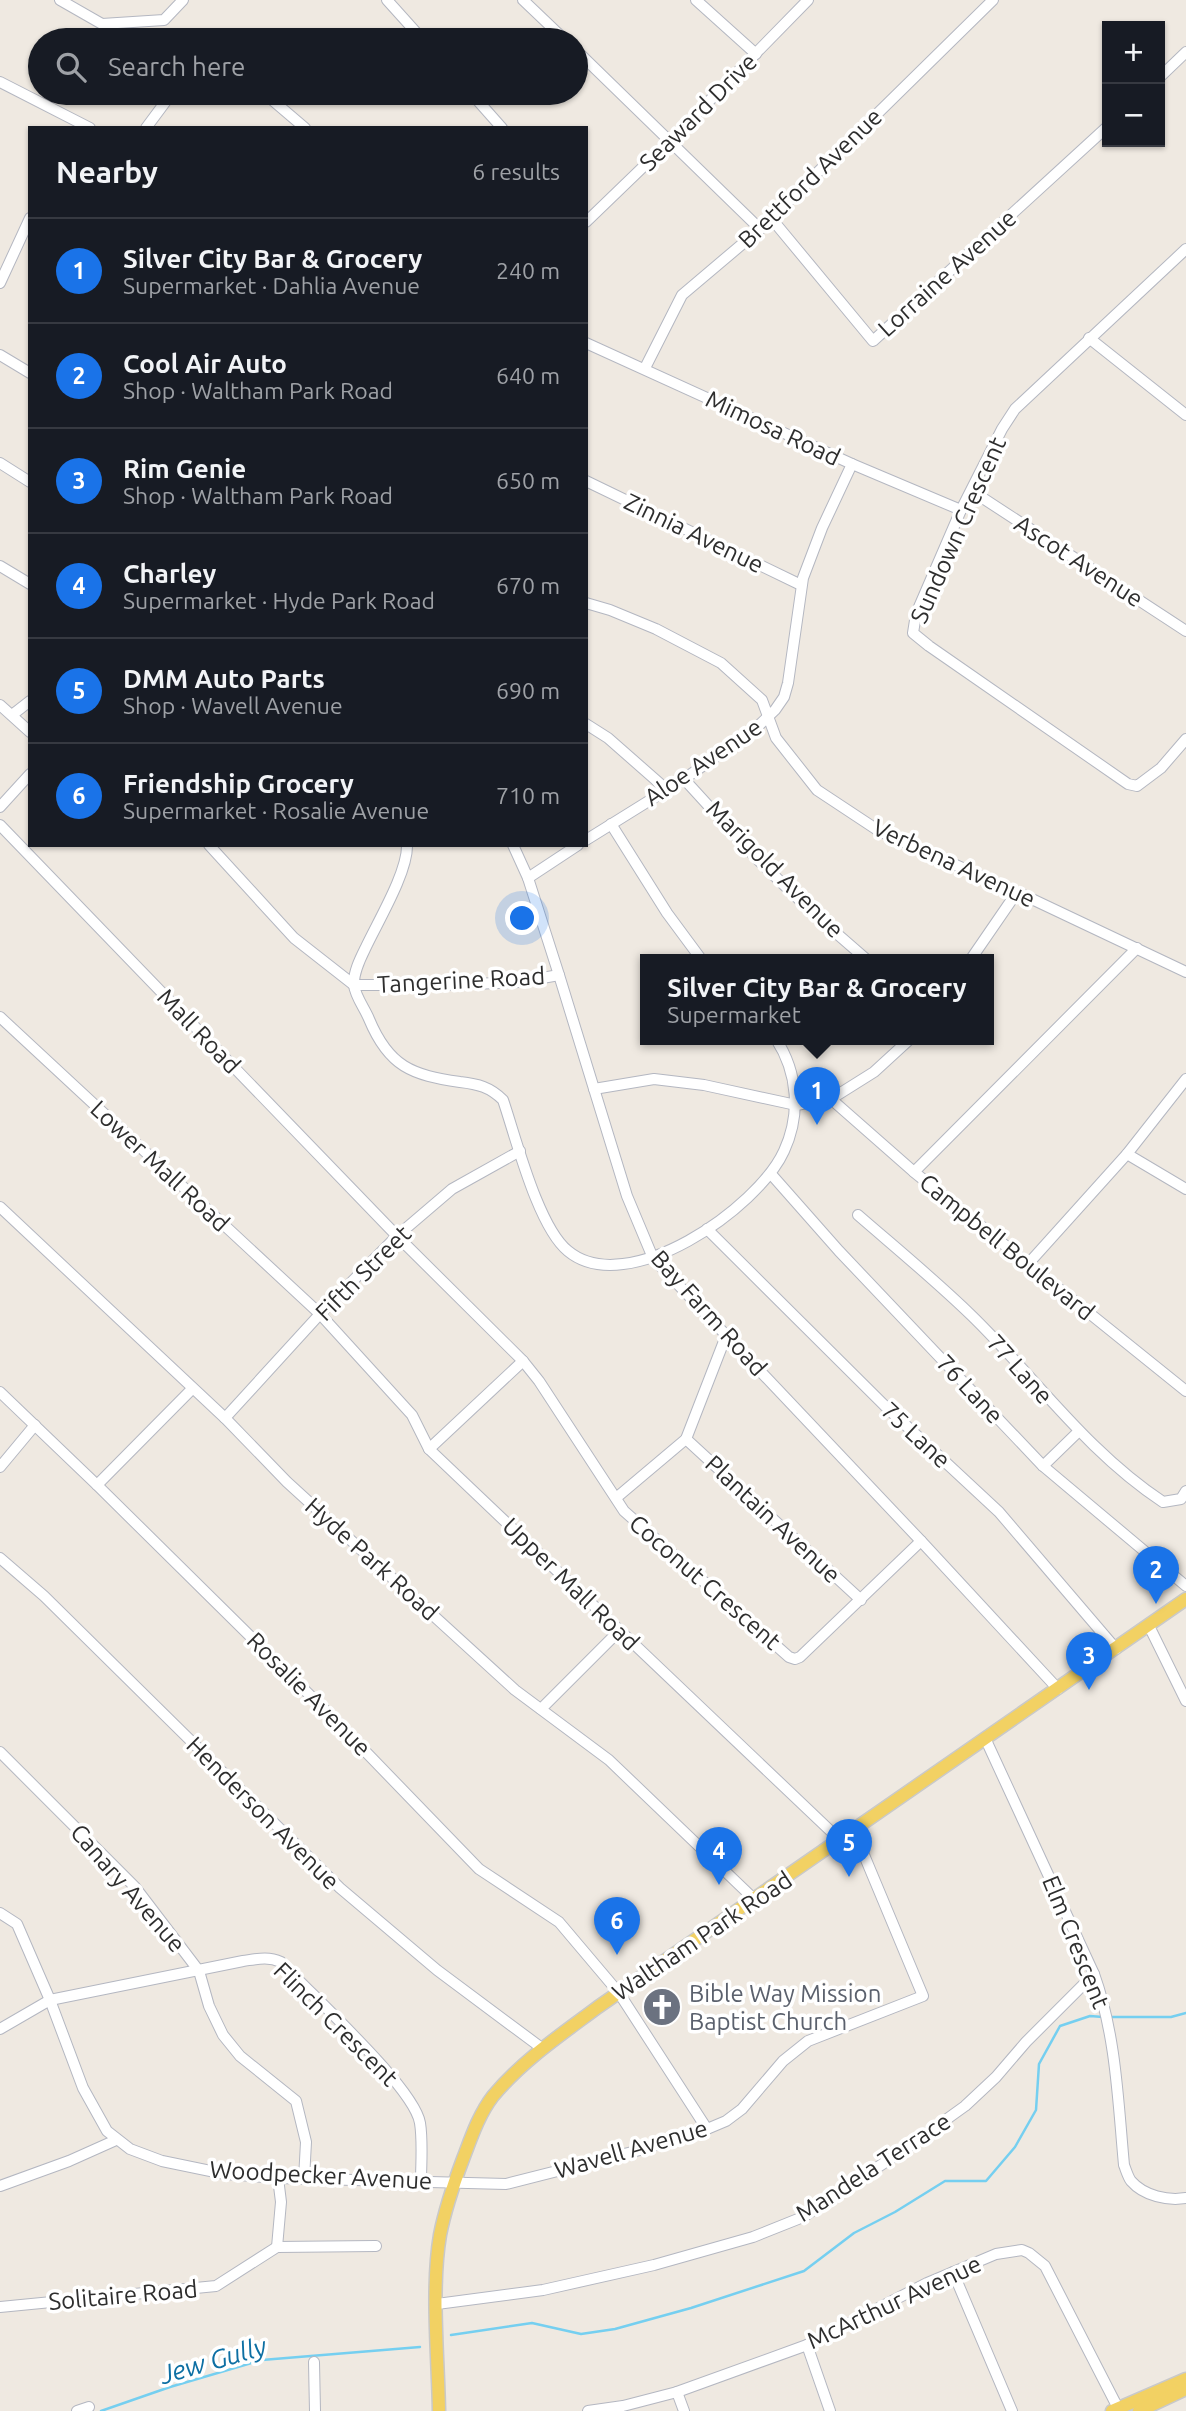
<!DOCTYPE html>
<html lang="en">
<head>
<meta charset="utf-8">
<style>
  body { margin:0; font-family:Ubuntu,sans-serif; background:#242831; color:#f1f3f6 }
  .controls { position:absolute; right:21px; top:21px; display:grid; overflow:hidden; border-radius:0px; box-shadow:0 2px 5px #0004 }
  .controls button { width:63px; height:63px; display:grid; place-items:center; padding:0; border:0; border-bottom:2px solid #363941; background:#171b24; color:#f1f3f6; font:35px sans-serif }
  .you { position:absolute; left:523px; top:919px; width:24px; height:24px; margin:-18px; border:5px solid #fff; border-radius:50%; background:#1a73e8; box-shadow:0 0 0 10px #1a73e833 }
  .badge { display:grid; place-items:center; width:46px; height:46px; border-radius:50%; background:#1a73e8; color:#fff; font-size:23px; font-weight:700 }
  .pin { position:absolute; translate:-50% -58px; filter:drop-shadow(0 2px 4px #0008) }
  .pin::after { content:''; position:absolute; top:37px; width:24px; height:21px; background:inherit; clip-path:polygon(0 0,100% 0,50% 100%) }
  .popup { position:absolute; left:640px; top:954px; width:354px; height:91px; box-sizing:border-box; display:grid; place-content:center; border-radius:0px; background:#171b24; filter:drop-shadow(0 2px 5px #0005); font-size:23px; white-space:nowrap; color:#9ea1a6 }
  .popup b { font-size:26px; color:#f1f3f6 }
  .popup::after { content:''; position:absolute; left:50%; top:100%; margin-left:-14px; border:14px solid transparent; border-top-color:#171b24 }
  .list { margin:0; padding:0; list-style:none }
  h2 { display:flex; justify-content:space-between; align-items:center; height:91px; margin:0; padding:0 28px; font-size:30px }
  h2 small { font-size:23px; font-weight:400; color:#9ea1a6 }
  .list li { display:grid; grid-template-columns:46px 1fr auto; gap:21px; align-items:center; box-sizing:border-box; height:105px; padding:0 28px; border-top:2px solid #363941 }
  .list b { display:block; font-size:26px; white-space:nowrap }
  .list p { margin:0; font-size:23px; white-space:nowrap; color:#9ea1a6 }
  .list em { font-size:23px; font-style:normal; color:#9ea1a6 }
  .icon { flex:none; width:38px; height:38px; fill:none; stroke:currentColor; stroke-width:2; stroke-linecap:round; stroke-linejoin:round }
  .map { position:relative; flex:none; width:1186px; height:2411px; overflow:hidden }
  .search { position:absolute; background:#171b24; box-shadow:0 2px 5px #0004; left:28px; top:28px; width:560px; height:77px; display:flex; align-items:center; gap:18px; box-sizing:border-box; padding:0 24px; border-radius:38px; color:#9ea1a6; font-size:26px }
  .panel { position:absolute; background:#171b24; box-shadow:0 2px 5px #0004; left:28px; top:126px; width:560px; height:721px; border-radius:0px }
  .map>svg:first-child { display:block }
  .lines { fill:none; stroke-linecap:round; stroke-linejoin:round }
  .stream { stroke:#75cff0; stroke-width:2.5 }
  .minor-casing { stroke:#b4b7c1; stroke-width:12 }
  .major-casing { stroke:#c9c9c9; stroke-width:15 }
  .minor { stroke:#fff; stroke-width:10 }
  .major { stroke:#f2d163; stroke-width:12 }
  .labels { text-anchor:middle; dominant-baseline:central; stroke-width:7; stroke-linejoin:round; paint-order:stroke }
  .street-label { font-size:24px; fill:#2e2e2e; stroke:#fff }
  .worship-label { font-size:24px; fill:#5b616d; stroke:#fff; text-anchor:start }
  .water-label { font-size:26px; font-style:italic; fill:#0d6fa3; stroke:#fff }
</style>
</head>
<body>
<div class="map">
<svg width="1186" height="2411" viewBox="0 0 1186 2411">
  <rect width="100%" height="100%" fill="#efe9e1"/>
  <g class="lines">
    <!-- stream -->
    <g class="stream">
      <polyline points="1109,2017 1171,2017 1186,2013"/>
      <polyline points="451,2335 532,2323 581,2334 615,2329 691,2308 804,2271 854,2233 895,2212 945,2181 986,2181 1015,2147 1036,2110 1039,2064 1060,2026 1090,2016 1103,2017"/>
      <polyline points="101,2411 170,2387 262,2360 420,2347"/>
    </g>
    <defs>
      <g id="minor">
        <polyline points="60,0 102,24 164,20 183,0"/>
        <polyline points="387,0 423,40"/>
        <polyline points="523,0 565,40"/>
        <polyline points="696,0 756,54"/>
        <polyline points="576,50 760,229"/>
        <polyline points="1160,77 1186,52"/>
        <polyline points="0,82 90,128"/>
        <polyline points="264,93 305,128"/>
        <polyline points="471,93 502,128"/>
        <polyline points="146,128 172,93"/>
        <polyline points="771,218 873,341 1107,127"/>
        <polyline points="586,222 671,140 808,0"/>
        <polyline points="1186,249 1015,409 1002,429 961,510 916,614 913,633 929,646 1128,784 1137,786 1161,768 1186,739"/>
        <polyline points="0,283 30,218"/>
        <polyline points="1089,338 1186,415"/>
        <polyline points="586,343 852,464 961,510"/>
        <polyline points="0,355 30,373"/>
        <polyline points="645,368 682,295 760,229 993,0"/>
        <polyline points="0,463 30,482"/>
        <polyline points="586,481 801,585"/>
        <polyline points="972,491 1186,631"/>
        <polyline points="0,566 30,584"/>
        <polyline points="586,603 610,610 656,629 721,663 762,700 776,738 817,790 879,831 1017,892 1186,972"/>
        <polyline points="0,705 30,732"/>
        <polyline points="12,715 30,701"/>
        <polyline points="586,724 608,738 666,789"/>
        <polyline points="684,779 757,859 812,912 866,959"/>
        <polyline points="0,807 30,774"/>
        <polyline points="611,824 667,913 701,959"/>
        <polyline points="0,825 397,1236 523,1361 539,1381 624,1511 789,1657 795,1659 800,1657 921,1541"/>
        <polyline points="586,840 684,779 754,730 775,710 784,697 788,683 803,578 822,528 852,464"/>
        <polyline points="209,845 294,938 354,985 446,985 520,982 559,975"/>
        <path d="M407 845C408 872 377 923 365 949 360 959 353 973 354 985 355 996 365 1009 369 1019 389 1067 412 1075 460 1082 478 1084 490 1087 503 1100 516 1138 538 1227 568 1251 627 1300 758 1208 784 1151 801 1114 798 1073 776 1039"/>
        <polyline points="513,845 528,878 559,975 627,1196 653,1258 921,1541 1058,1689"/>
        <polyline points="528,878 578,845"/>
        <polyline points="971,959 1017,892"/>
        <polyline points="0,1017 320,1314 412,1415 429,1449 840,1840"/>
        <polyline points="594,1089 654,1079 704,1085 796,1105 831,1099 874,1072 910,1039"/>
        <polyline points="831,1099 914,1172 1186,1391"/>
        <polyline points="1127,1154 1186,1189"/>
        <polyline points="914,1172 1137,948"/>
        <polyline points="771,1174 839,1251 1043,1466 1186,1586"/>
        <polyline points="0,1207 225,1418 287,1482 515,1690 609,1760 754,1899"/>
        <path d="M858 1215C896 1248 935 1280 971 1315 1036 1378 1086 1451 1163 1502L1181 1499 1186 1491"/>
        <polyline points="707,1229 884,1405 999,1512 1116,1649"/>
        <polyline points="1028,1264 1127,1154 1186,1079"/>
        <polyline points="0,1392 97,1485 334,1719 479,1869 559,1922 619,1993 707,2129"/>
        <polyline points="225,1418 320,1314 397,1236 452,1189 520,1151"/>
        <polyline points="686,1439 861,1600"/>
        <polyline points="429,1449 523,1361"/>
        <polyline points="1043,1466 1078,1432"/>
        <polyline points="0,1467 35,1425"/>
        <polyline points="97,1485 192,1389"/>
        <polyline points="616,1498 686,1439 726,1336"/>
        <polyline points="0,1558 44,1596 340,1888 437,1970 543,2049"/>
        <polyline points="1149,1626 1186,1701"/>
        <polyline points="541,1709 619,1631"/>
        <path d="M985 1738 1094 1974C1116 2035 1118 2101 1124 2165 1126 2170 1128 2177 1131 2181 1144 2196 1168 2201 1186 2198"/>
        <polyline points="0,1752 135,1887 199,1971 209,2006 223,2035 240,2056 296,2101 306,2142 304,2179"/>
        <polyline points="0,1913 17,1924 50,2000 83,2088 107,2131 130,2149 162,2161 225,2174 278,2178 506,2184 640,2150 707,2129 726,2121 742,2109 783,2061 808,2041 923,1996 854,1831"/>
        <path d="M0 2029 50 2000 243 1961C257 1959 268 1956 281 1962 310 1994 414 2087 420 2123 423 2142 421 2163 421 2182"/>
        <polyline points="0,2186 69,2161 116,2140"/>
        <polyline points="277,2247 376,2246"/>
        <polyline points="277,2247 281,2202 278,2178"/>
        <polyline points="953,2272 1012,2411"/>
        <polyline points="437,2304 543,2290 654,2265 753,2237 803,2217 908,2147 965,2106 996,2077 1026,2042 1094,1974"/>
        <polyline points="0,2307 216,2286 277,2247"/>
        <polyline points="807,2345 830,2411"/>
        <polyline points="314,2362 315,2411"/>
        <polyline points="677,2392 684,2411"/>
        <polyline points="77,2411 89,2407"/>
        <polyline points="588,2411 623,2406 677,2392 807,2345 927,2283 996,2254 1022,2250 1029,2253 1045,2266 1118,2408"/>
      </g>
      <g id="major">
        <path d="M439 2411C438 2356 431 2288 440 2235 445 2209 454 2183 463 2159 471 2138 479 2114 493 2096 523 2060 562 2034 598 2007L1186 1599"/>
        <polyline points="1112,2411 1186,2379"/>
        <polyline points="1139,2411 1186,2389"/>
      </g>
    </defs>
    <!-- minor casing -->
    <use href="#minor" class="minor-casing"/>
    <!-- major casing -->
    <use href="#major" class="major-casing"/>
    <!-- minor -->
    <use href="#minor" class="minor"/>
    <!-- major -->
    <use href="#major" class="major"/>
  </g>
  <!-- icons -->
  <defs>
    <symbol id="church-disc" viewBox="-11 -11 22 22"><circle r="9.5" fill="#6b7280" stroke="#fff"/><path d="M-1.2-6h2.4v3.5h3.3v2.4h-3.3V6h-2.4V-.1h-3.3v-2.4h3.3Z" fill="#fff"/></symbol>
  </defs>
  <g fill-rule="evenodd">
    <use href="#church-disc" x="640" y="1985" width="44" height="44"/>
  </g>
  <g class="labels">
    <!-- street labels -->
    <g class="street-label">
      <text transform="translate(698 112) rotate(-45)">Seaward Drive</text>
      <text transform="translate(810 178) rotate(-44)">Brettford Avenue</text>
      <text transform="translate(947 273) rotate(-42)">Lorraine Avenue</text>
      <text transform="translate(773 428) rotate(25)">Mimosa Road</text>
      <text transform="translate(958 530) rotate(-66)">Sundown Crescent</text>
      <text transform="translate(694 533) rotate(26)">Zinnia Avenue</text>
      <text transform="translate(1079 561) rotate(33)">Ascot Avenue</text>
      <text transform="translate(703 762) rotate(-34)">Aloe Avenue</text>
      <text transform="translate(954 863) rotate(25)">Verbena Avenue</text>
      <text transform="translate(775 869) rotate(45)">Marigold Avenue</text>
      <text transform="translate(461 980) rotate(-3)">Tangerine Road</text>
      <text transform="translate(199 1031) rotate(46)">Mall Road</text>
      <text transform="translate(160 1166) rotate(43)">Lower Mall Road</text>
      <text transform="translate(1007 1247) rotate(39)">Campbell Boulevard</text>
      <text transform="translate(363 1273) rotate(-45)">Fifth Street</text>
      <text transform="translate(709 1313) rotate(48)">Bay Farm Road</text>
      <text transform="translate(1020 1369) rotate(48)">77 Lane</text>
      <text transform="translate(970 1389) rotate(47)">76 Lane</text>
      <text transform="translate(916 1435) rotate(43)">75 Lane</text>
      <text transform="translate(773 1519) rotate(43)">Plantain Avenue</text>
      <text transform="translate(372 1559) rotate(42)">Hyde Park Road</text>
      <text transform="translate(705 1582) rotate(41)">Coconut Crescent</text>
      <text transform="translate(571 1584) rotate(44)">Upper Mall Road</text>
      <text transform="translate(309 1694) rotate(45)">Rosalie Avenue</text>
      <text transform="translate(263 1813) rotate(45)">Henderson Avenue</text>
      <text transform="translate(128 1888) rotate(49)">Canary Avenue</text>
      <text transform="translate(702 1936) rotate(-34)">Waltham Park Road</text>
      <text transform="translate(1076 1942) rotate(68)">Elm Crescent</text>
      <text transform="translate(336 2024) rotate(45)">Flinch Crescent</text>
      <text transform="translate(631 2149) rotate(-16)">Wavell Avenue</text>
      <text transform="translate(873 2167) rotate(-33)">Mandela Terrace</text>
      <text transform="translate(321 2175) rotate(3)">Woodpecker Avenue</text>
      <text transform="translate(123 2295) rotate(-5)">Solitaire Road</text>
      <text transform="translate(894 2302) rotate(-25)">McArthur Avenue</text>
    </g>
    <!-- worship labels -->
    <g class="worship-label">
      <text x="689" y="1993">Bible Way Mission<tspan x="689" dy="28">Baptist Church</tspan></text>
    </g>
    <!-- water labels -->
    <g class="water-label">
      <text transform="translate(213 2360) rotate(-16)">Jew Gully</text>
    </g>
  </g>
</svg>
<div class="controls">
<button>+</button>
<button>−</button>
</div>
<div class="you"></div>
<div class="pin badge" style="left:817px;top:1125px">1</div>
<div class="popup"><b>Silver City Bar &amp; Grocery</b>Supermarket</div>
<div class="pin badge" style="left:1156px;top:1604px">2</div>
<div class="pin badge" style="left:1089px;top:1690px">3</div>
<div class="pin badge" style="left:719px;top:1885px">4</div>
<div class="pin badge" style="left:849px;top:1877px">5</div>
<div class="pin badge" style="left:617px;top:1955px">6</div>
<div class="search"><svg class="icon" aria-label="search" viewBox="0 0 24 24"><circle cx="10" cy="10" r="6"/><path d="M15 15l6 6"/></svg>Search here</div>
<section class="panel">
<h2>Nearby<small>6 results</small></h2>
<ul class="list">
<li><span class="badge">1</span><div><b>Silver City Bar &amp; Grocery</b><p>Supermarket · Dahlia Avenue</p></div><em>240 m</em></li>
<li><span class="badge">2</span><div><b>Cool Air Auto</b><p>Shop · Waltham Park Road</p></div><em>640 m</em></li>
<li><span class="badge">3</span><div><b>Rim Genie</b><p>Shop · Waltham Park Road</p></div><em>650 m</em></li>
<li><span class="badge">4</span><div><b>Charley</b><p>Supermarket · Hyde Park Road</p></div><em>670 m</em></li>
<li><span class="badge">5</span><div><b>DMM Auto Parts</b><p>Shop · Wavell Avenue</p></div><em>690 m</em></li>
<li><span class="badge">6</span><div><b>Friendship Grocery</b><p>Supermarket · Rosalie Avenue</p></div><em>710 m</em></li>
</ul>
</section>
</div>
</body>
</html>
